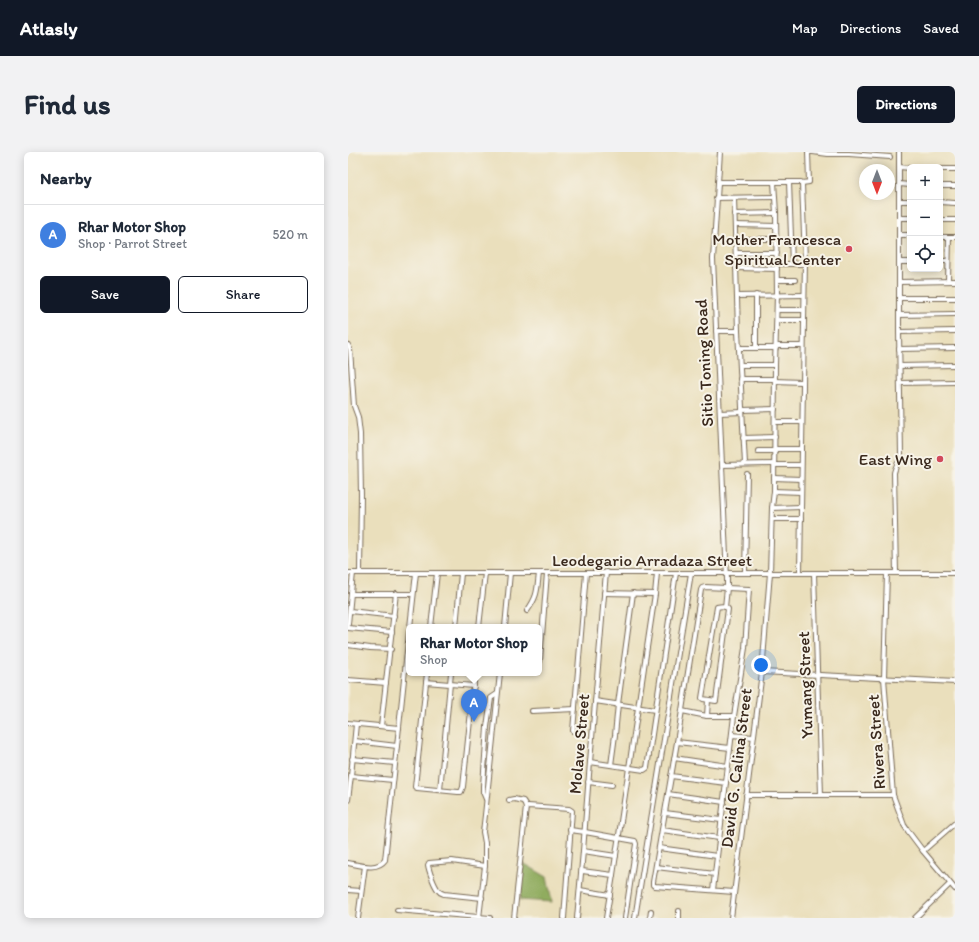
<!DOCTYPE html>
<html lang="en">
<head>
<meta charset="utf-8">
<style>
  body { margin:0; font-family:Itim,sans-serif; background:#f2f2f3; color:#1f2937 }
  .controls { position:absolute; right:12px; top:12px; display:grid; overflow:hidden; border-radius:6px; box-shadow:0 2px 10px #0003 }
  .controls button { width:36px; height:36px; display:grid; place-items:center; padding:0; border:0; border-bottom:1px solid #e0e1e3; background:#fff; color:#1f2937; font:20px sans-serif }
  .compass { position:absolute; left:511px; top:12px; width:36px; height:36px; border-radius:50%; background:#fff; box-shadow:0 2px 10px #0003; rotate:180deg }
  .you { position:absolute; left:413px; top:513px; width:14px; height:14px; margin:-10px; border:3px solid #fff; border-radius:50%; background:#1a73e8; box-shadow:0 0 0 6px #1a73e833 }
  .badge { display:grid; place-items:center; width:26px; height:26px; border-radius:50%; background:#111827; color:#fff; font-size:13px; font-weight:700 }
  .pin { position:absolute; translate:-50% -33px; filter:drop-shadow(0 1px 2px #0008) }
  .pin::after { content:''; position:absolute; top:21px; width:14px; height:12px; background:inherit; clip-path:polygon(0 0,100% 0,50% 100%) }
  .popup { position:absolute; left:58px; top:472px; width:136px; height:52px; box-sizing:border-box; display:grid; place-content:center; border-radius:6px; background:#fff; filter:drop-shadow(0 1px 3px #0005); font-size:13px; white-space:nowrap; color:#747a83 }
  .popup b { font-size:15px; color:#1f2937 }
  .popup::after { content:''; position:absolute; left:50%; top:100%; margin-left:-8px; border:8px solid transparent; border-top-color:#fff }
  .list { margin:0; padding:0; list-style:none }
  h2 { display:flex; justify-content:space-between; align-items:center; height:52px; margin:0; padding:0 16px; font-size:17px }
  h2 small { font-size:13px; font-weight:400; color:#747a83 }
  .list li { display:grid; grid-template-columns:26px 1fr auto; gap:12px; align-items:center; box-sizing:border-box; height:60px; padding:0 16px; border-top:1px solid #e0e1e3 }
  .list b { display:block; font-size:15px; white-space:nowrap }
  .list p { margin:0; font-size:13px; white-space:nowrap; color:#747a83 }
  .list em { font-size:13px; font-style:normal; color:#747a83 }
  .actions { display:flex; gap:8px; padding:12px 16px }
  .actions a { flex:1; padding:9px 0; border:1px solid #111827; border-radius:6px; text-align:center; font-size:14px; color:#111827 }
  .actions .main { background:#111827; color:#fff }
  .icon { flex:none; width:22px; height:22px; fill:none; stroke:currentColor; stroke-width:2; stroke-linecap:round; stroke-linejoin:round }
  .map { position:relative; flex:none; width:607px; height:766px; overflow:hidden; border-radius:6px }
  header { display:flex; align-items:center; gap:24px; box-sizing:border-box; height:56px; padding:0 20px; background:#111827; color:#fff }
  header strong { font-size:19px }
  nav { display:flex; gap:22px; margin-inline-start:auto; font-size:14px }
  .intro { display:flex; align-items:center; justify-content:space-between; box-sizing:border-box; height:96px; padding:0 24px }
  h1 { margin:0; font-size:28px }
  .button { padding:10px 18px; border-radius:6px; background:#111827; color:#fff; font-size:14px; font-weight:700 }
  main { display:flex; gap:24px; padding:0 24px }
  aside { flex:1; background:#fff; border-radius:6px; box-shadow:0 2px 10px #0003 }
  .map>svg:first-child { display:block }
  .forest { fill:#90ac5e; stroke:#666b3e }
  .lines { fill:none; stroke-linecap:round; stroke-linejoin:round }
  .minor-casing { stroke:#786955; stroke-width:6 }
  .minor { stroke:#fff; stroke-width:4 }
  .poi-dot { fill:#d1495b; stroke:#f7f3e8; stroke-width:1.5 }
  .labels { text-anchor:middle; dominant-baseline:central; stroke-width:4; stroke-linejoin:round; paint-order:stroke }
  .poi-label { font-size:17px; fill:#3b2a1e; stroke:#f7f3e8; text-anchor:end }
  .street-label { font-size:17px; fill:#3b2a1e; stroke:#f7f3e8 }
</style>
</head>
<body>
<header>
<strong>Atlasly</strong>
<nav><a>Map</a><a>Directions</a><a>Saved</a></nav>
</header>
<div class="intro"><h1>Find us</h1><a class="button">Directions</a></div>
<main>
<aside>
<h2>Nearby<small></small></h2>
<ul class="list">
<li><span class="badge" style="background:#3f7fe0">A</span><div><b>Rhar Motor Shop</b><p>Shop · Parrot Street</p></div><em>520 m</em></li>
</ul>
<div class="actions"><a class="main">Save</a><a>Share</a></div>
</aside>
<div class="map">
<svg width="607" height="766" viewBox="0 0 607 766">
  <rect width="100%" height="100%" fill="#f7f3e8"/>
  <filter id="ink" filterUnits="userSpaceOnUse"><feTurbulence type="fractalNoise" baseFrequency=".025" numOctaves="2"/><feDisplacementMap in="SourceGraphic" scale="8" xChannelSelector="R" yChannelSelector="G"/><feConvolveMatrix kernelMatrix="1 2 1 2 8 2 1 2 1" color-interpolation-filters="sRGB"/></filter>
  <filter id="wash" filterUnits="userSpaceOnUse"><feTurbulence type="fractalNoise" baseFrequency=".012" numOctaves="4" result="noise"/><feDisplacementMap in="SourceGraphic" scale="16" xChannelSelector="R" yChannelSelector="G"/><feGaussianBlur stdDeviation="0.9" result="paint"/><feColorMatrix in="noise" values="0 0 0 0 0 0 0 0 0 0 0 0 0 0 0 0 0 1.4 0 .05"/><feComposite in="paint" operator="in"/></filter>
  <g filter="url(#wash)">
    <rect width="100%" height="100%" fill="#eadfbc"/>
    <!-- forest -->
    <polygon class="forest" points="175,711 199,725 204,750 172,748"/>
  </g>
  <g filter="url(#ink)">
    <g class="lines">
      <defs>
        <g id="minor">
          <polyline points="372,0 365,107 379,427 379,436 377,455"/>
          <polyline points="551,15 562,16"/>
          <polyline points="592,17 607,17"/>
          <polyline points="370,30 453,30 454,32 457,108 452,421"/>
          <polyline points="441,30 444,112"/>
          <polyline points="454,31 461,30 460,0 465,0 480,2 501,2 542,5"/>
          <polyline points="551,32 562,33"/>
          <polyline points="592,34 607,34"/>
          <polyline points="368,46 427,45"/>
          <polyline points="386,46 390,179 397,312"/>
          <polyline points="551,49 562,49"/>
          <polyline points="592,50 607,51"/>
          <polyline points="386,62 428,61"/>
          <polyline points="551,66 562,66"/>
          <polyline points="592,68 607,68"/>
          <polyline points="387,73 428,74"/>
          <polyline points="551,83 562,83"/>
          <polyline points="592,85 607,85"/>
          <polyline points="387,87 428,87"/>
          <polyline points="388,101 429,101"/>
          <polyline points="592,109 600,109"/>
          <polyline points="552,110 562,110"/>
          <polyline points="429,112 457,112"/>
          <polyline points="388,116 429,117"/>
          <polyline points="429,128 447,128"/>
          <polyline points="600,129 601,85"/>
          <polyline points="551,130 607,129"/>
          <polyline points="408,143 408,196"/>
          <polyline points="389,144 456,143"/>
          <polyline points="551,146 607,146"/>
          <polyline points="429,158 456,158"/>
          <polyline points="551,163 607,162"/>
          <polyline points="429,168 456,168"/>
          <polyline points="368,179 390,179"/>
          <polyline points="551,180 607,179"/>
          <polyline points="0,193 2,197 6,254 10,265 12,282 13,343 12,421"/>
          <polyline points="428,194 455,194"/>
          <polyline points="391,196 428,196"/>
          <polyline points="551,197 607,196"/>
          <polyline points="392,213 427,213"/>
          <polyline points="552,214 607,213"/>
          <polyline points="392,227 427,227"/>
          <polyline points="427,229 454,230"/>
          <polyline points="552,231 607,230"/>
          <polyline points="394,258 427,257"/>
          <polyline points="372,261 394,260"/>
          <polyline points="427,270 454,270"/>
          <polyline points="395,286 427,285"/>
          <polyline points="427,297 454,297"/>
          <polyline points="410,299 427,299"/>
          <polyline points="374,313 427,312"/>
          <polyline points="427,313 453,313"/>
          <polyline points="426,326 453,327"/>
          <polyline points="426,339 453,340"/>
          <polyline points="424,356 453,355"/>
          <polyline points="424,367 453,367"/>
          <polyline points="0,421 607,421"/>
          <polyline points="397,421 399,322"/>
          <polyline points="466,421 473,643"/>
          <polyline points="539,421 536,526 545,643 556,673 560,679 575,699 607,737"/>
          <path d="M548 421 546 321C547 315 551 310 553 303L551 180V0"/>
          <polyline points="256,441 307,442"/>
          <polyline points="3,442 65,442"/>
          <path d="M369 455C373 454 378 454 380 457L368 549 355 547 354 546Z"/>
          <polyline points="2,459 46,464"/>
          <path d="M179 459C190 444 189 438 191 421"/>
          <polyline points="0,472 5,421"/>
          <polyline points="62,475 68,421"/>
          <polyline points="83,475 89,421"/>
          <polyline points="108,475 113,421"/>
          <polyline points="131,475 137,421"/>
          <polyline points="157,475 162,421"/>
          <polyline points="0,476 44,480"/>
          <polyline points="0,493 22,496 43,497"/>
          <polyline points="191,511 192,509 199,421"/>
          <polyline points="414,520 607,530"/>
          <polyline points="79,521 67,635 69,636 110,640 113,640 115,635 127,521"/>
          <polyline points="0,528 38,531"/>
          <polyline points="78,530 126,534"/>
          <polyline points="247,549 307,558"/>
          <polyline points="184,559 227,557"/>
          <polyline points="334,559 359,564 386,564"/>
          <polyline points="359,564 360,548"/>
          <polyline points="0,571 51,576"/>
          <polyline points="33,574 48,441"/>
          <polyline points="225,579 238,421"/>
          <polyline points="384,583 405,585"/>
          <polyline points="7,589 49,594"/>
          <polyline points="329,590 382,596"/>
          <polyline points="326,606 380,614"/>
          <polyline points="4,607 47,611"/>
          <polyline points="242,610 296,618 299,616 328,421"/>
          <polyline points="263,613 267,583 270,552 285,441"/>
          <polyline points="3,624 45,628"/>
          <polyline points="323,624 378,631"/>
          <polyline points="240,630 264,633"/>
          <polyline points="92,638 103,521"/>
          <polyline points="320,642 376,650"/>
          <polyline points="398,643 545,643"/>
          <polyline points="138,647 135,640 135,634 139,575 143,546 149,542"/>
          <polyline points="0,648 3,624 8,572"/>
          <polyline points="161,648 166,647 175,649 177,652 178,655"/>
          <polyline points="317,661 373,668"/>
          <polyline points="222,678 237,680 287,689 288,692 277,766"/>
          <polyline points="314,678 371,686"/>
          <polyline points="311,696 369,704"/>
          <polyline points="235,699 268,704"/>
          <polyline points="575,699 607,671"/>
          <path d="M0 711C12 713 29 719 37 708L61 480"/>
          <polyline points="308,715 367,722"/>
          <polyline points="234,719 265,723"/>
          <polyline points="0,738 13,739"/>
          <polyline points="232,738 262,743"/>
          <polyline points="365,738 386,564 397,496 401,437 357,435 354,436 353,438 329,590 305,730 305,733 307,734 386,740"/>
          <path d="M134 746 96 742C93 741 92 741 90 738 86 733 81 719 80 713L81 711 104 709 137 714"/>
          <polyline points="49,758 142,766"/>
          <polyline points="10,766 17,714"/>
          <polyline points="131,766 137,714 137,691 135,680 137,663 152,521"/>
          <polyline points="166,766 178,655 180,654 221,657 224,659 216,766"/>
          <polyline points="229,766 235,699 242,610 258,420"/>
          <polyline points="258,766 265,723 307,442 309,421"/>
          <polyline points="287,766 343,421"/>
          <polyline points="302,766 303,759"/>
          <polyline points="331,766 331,759"/>
          <polyline points="383,766 414,520 422,421 424,356 426,339 427,213 429,143 428,61 426,30"/>
          <polyline points="567,766 602,732"/>
        </g>
      </defs>
      <!-- minor casing -->
      <use href="#minor" class="minor-casing"/>
      <!-- minor -->
      <use href="#minor" class="minor"/>
    </g>
  </g>
  <!-- markers -->
  <g class="poi-dot">
    <circle cx="501" cy="97" r="4"/>
    <circle cx="592" cy="307" r="4"/>
  </g>
  <g class="labels">
    <!-- poi labels -->
    <g class="poi-label">
      <text x="493" y="87">Mother Francesca<tspan x="493" dy="20">Spiritual Center</tspan></text>
      <text x="584" y="307">East Wing</text>
    </g>
    <!-- street labels -->
    <g class="street-label">
      <text transform="translate(356 211) rotate(-93)">Sitio Toning Road</text>
      <text x="304" y="408">Leodegario Arradaza Street</text>
      <text transform="translate(457 533) rotate(-92)">Yumang Street</text>
      <text transform="translate(528 590) rotate(-94)">Rivera Street</text>
      <text transform="translate(231 592) rotate(-85)">Molave Street</text>
      <text transform="translate(388 616) rotate(-83)">David G. Calina Street</text>
    </g>
  </g>
</svg>
<div class="controls">
<button>+</button>
<button>−</button>
<button><svg class="icon" aria-label="locate" viewBox="0 0 24 24"><circle cx="12" cy="12" r="6"/><path d="M12 2v4M12 18v4M2 12h4M18 12h4"/></svg></button>
</div>
<svg class="compass" viewBox="-18 -18 36 36"><path d="M0-13l5 13h-10z" fill="#e53935"/><path d="M0 13l5-13h-10z" fill="#747a83"/></svg>
<div class="you"></div>
<div class="pin badge" style="left:126px;top:570px;background:#3f7fe0">A</div>
<div class="popup"><b>Rhar Motor Shop</b>Shop</div>
</div>
</main>
</body>
</html>
